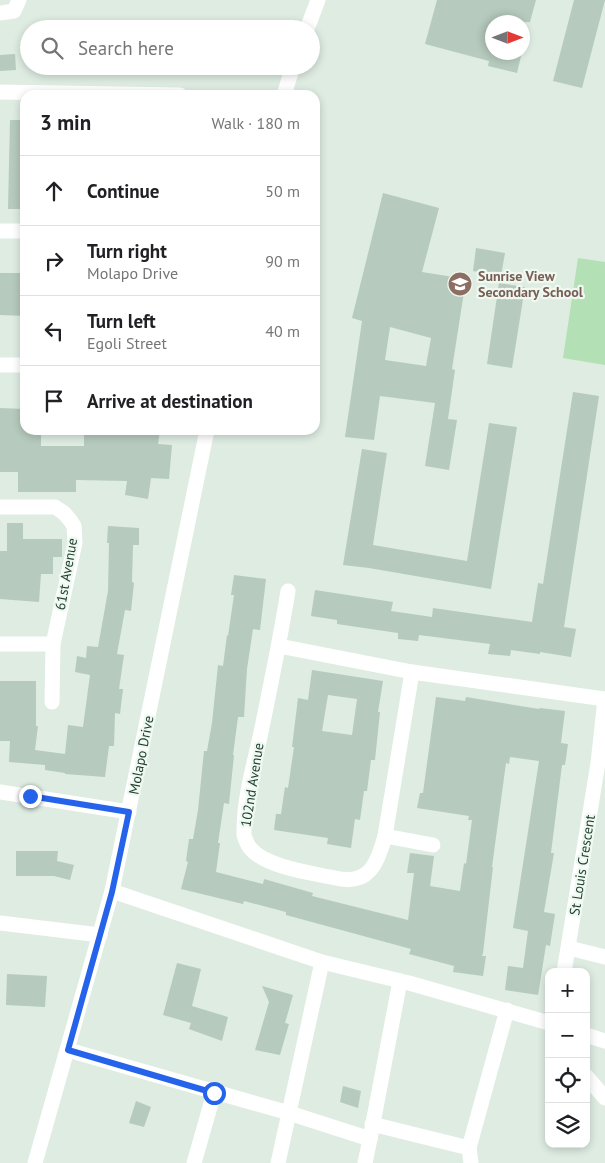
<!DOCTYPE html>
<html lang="en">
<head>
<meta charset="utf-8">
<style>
  body { margin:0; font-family:"PT Sans",sans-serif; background:#f2f2f2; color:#202124 }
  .controls { position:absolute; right:15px; bottom:15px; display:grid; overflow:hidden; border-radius:10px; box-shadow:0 2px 8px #0003 }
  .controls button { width:45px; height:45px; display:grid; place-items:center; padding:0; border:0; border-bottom:1px solid #e0e0e0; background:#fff; color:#202124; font:25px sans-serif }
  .compass { position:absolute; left:485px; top:15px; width:45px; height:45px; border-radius:50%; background:#fff; box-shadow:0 2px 8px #0003; rotate:90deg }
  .stop { position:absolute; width:15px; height:15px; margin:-11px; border:4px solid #2563eb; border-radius:50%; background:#fff }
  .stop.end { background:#2563eb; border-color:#fff; box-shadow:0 1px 5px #0008 }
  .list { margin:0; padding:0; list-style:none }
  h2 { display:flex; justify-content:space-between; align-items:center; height:65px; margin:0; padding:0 20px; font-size:21px }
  h2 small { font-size:16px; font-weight:400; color:#757577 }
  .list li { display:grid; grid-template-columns:32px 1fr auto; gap:15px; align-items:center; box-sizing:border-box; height:70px; padding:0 20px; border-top:1px solid #e0e0e0 }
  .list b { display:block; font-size:19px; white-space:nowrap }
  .list p { margin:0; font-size:16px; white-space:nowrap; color:#757577 }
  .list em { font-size:16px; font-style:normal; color:#757577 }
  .icon { flex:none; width:28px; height:28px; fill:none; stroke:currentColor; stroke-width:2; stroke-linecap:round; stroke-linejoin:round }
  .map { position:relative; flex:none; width:605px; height:1163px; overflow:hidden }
  .search { position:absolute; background:#fff; box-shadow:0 2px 8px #0003; left:20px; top:20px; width:300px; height:55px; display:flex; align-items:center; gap:12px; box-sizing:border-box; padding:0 18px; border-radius:28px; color:#757577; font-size:19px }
  .panel { position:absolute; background:#fff; box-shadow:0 2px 8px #0003; left:20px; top:90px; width:300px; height:345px; border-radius:15px }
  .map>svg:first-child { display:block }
  .green { fill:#b4e0b5 }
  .building { fill:#b6cabd; fill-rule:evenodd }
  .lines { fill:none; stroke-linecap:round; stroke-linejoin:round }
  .minor { stroke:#fff; stroke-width:15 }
  .route { stroke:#2563eb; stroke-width:6 }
  .labels { text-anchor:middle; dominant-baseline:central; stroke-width:4.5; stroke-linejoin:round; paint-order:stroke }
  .education-label { font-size:14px; font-weight:bold; fill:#785e54; stroke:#eff8f1; text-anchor:start }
  .street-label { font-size:14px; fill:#1e3e2d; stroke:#eff8f1 }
</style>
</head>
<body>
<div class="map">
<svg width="605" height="1163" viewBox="0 0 605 1163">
  <rect width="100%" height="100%" fill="#deece2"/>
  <!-- green -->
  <polygon class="green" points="578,258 605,262 605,365 563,358"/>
  <!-- building -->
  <g class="building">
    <polygon points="437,0 536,0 530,22 492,22 492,52 522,52 517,73 488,66 489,61 425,44"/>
    <polygon points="574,0 605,0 582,88 553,81"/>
    <polygon points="15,54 16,70 0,71 0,55"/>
    <polygon points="10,120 25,120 25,209 8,209"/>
    <path d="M383 193 439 208 422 272 466 279 452 369 455 370 448 419 457 420 449 470 425 466 435 403 380 396 374 440 345 437 362 321 352 318ZM390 327 431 338 426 366 385 360Z"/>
    <polygon points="476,248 505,253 501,276 473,271"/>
    <polygon points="0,273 25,273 25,316 0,315"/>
    <polygon points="499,283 525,287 512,368 487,364"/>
    <polygon points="573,392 599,396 564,627 576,629 571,657 540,652 540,654 511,650 510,656 488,654 490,644 419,635 418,641 398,639 398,633 337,624 337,620 311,616 315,590 393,602 391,611 432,617 433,608 532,622 538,583 543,584"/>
    <polygon points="0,408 25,409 25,430 41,430 41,446 84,446 84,430 160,430 158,444 172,445 169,479 151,478 148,499 125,495 127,481 76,480 76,492 18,492 18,472 0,472"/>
    <polygon points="489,423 517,427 491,589 369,568 343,565 362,449 387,453 373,545 467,561"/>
    <polygon points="7,523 23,523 23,539 62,539 62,557 53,557 53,574 41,574 39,602 0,599 0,551 7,551"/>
    <polygon points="108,526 139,528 139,545 133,545 132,582 134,583 131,611 125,610 117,654 124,655 119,689 123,689 120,714 115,713 114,746 109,746 105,777 65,774 65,773 45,770 45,765 9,762 10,741 0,741 0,681 36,681 36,726 38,726 35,750 65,754 68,725 83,727 90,675 75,672 77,656 86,658 87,646 98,647 108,591 109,543 107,543"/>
    <polygon points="234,575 266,579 260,630 253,629 247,669 244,717 238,717 233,755 234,755 229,804 224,803 218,843 220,843 216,872 263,884 264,879 313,893 312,896 408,920 414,873 407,873 410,853 434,856 430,886 460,891 464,863 466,864 472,820 468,820 469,816 417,808 420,793 423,793 436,697 465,701 466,697 539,709 540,708 565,711 561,743 568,744 565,765 562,765 551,853 554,853 544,912 555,914 550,946 546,945 538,995 505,990 508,966 523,968 528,931 513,928 539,761 510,757 509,764 506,763 492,867 493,867 483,953 482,956 486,956 483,976 453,972 454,966 409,954 411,949 286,915 286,912 244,901 243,904 181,889 188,862 186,861 189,839 193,839 198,810 204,751 207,751 212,723 218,665 223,666 227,635 228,636 234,595 231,595"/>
    <path d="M312 670 383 681 378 712H380L375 760H371L367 791H364L360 820 355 819 351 848 327 844 328 838 274 830 276 814H281L285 787 288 788 294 747H292L298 698 308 700ZM328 695 357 699 352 735 322 731Z"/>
    <polygon points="16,851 58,851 57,861 74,865 70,880 54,876 16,876"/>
    <polygon points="177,963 201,969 192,1006 228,1017 222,1041 189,1029 191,1023 163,1015"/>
    <polygon points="7,974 47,976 45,1007 6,1005"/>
    <polygon points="262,986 293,995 285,1023 289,1024 280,1055 255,1050 269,1002"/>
    <polygon points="343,1086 361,1091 358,1108 340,1102"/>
    <polygon points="136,1101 151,1107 144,1127 129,1123"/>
  </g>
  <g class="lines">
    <!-- minor -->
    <g class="minor">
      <polyline points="0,13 14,11 19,0"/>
      <polyline points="307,29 318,0"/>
      <polyline points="0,92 180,95"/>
      <polyline points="284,95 293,66"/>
      <polyline points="0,231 25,231"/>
      <polyline points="0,365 25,365"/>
      <polyline points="0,507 55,507 64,513 70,520 74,526 75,543 53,644 52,702"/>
      <path d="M288 591C280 640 270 689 260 737 253 768 244 799 244 831 243 835 247 844 250 848 265 867 311 873 335 878 369 886 377 864 385 836L412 672"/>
      <polyline points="0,644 53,644"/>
      <polyline points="279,646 412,672 605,699"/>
      <polyline points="0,792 129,812"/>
      <polyline points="385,836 433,845"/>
      <polyline points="112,891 322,962 409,983 549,1023"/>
      <polyline points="0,923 100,935"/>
      <polyline points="569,948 605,957"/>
      <polyline points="564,972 598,763 605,699"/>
      <polyline points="586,1035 605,1041"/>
      <polyline points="68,1050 289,1113 370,1139 400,981"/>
      <polyline points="586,1076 605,1098"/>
      <polyline points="372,1124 469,1148"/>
      <polyline points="35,1163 112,891 207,430"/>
      <polyline points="194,1163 214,1093"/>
      <polyline points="278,1163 322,962"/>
      <polyline points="365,1163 370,1139"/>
      <polyline points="471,1163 469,1148 507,1010"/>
    </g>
  </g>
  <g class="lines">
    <!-- route -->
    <polyline class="route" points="30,796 129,812 112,892 68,1050 214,1093"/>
  </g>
  <!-- icons -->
  <defs>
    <symbol id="school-disc" viewBox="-11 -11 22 22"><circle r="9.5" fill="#8d6e63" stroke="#eff8f1"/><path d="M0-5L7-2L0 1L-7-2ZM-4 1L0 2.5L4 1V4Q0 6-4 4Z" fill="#fff"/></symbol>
  </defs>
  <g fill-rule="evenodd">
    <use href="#school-disc" x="446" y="270" width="28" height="28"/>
  </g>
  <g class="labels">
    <!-- education labels -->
    <g class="education-label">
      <text x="478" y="276">Sunrise View<tspan x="478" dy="16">Secondary School</tspan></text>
    </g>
    <!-- street labels -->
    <g class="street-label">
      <text transform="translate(66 574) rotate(-80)">61st Avenue</text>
      <text transform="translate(141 755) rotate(-79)">Molapo Drive</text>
      <text transform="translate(252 785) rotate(-81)">102nd Avenue</text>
      <text transform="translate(582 865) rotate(-81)">St Louis Crescent</text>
    </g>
  </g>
</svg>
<div class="controls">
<button>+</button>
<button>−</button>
<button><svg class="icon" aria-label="locate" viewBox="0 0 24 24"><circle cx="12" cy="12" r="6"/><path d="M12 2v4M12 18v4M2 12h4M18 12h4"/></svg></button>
<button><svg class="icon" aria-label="layers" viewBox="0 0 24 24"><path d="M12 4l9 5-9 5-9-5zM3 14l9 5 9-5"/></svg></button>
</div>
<svg class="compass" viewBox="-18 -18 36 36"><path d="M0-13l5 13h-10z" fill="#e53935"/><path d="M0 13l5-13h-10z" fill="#757577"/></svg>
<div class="stop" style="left:214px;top:1093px"></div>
<div class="stop end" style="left:30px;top:796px"></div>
<div class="search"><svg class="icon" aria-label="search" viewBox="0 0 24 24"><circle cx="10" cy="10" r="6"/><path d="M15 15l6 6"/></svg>Search here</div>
<section class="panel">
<h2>3 min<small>Walk · 180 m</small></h2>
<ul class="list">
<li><svg class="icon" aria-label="ahead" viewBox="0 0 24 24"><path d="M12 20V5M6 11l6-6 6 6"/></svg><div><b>Continue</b></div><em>50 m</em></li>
<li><svg class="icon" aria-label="right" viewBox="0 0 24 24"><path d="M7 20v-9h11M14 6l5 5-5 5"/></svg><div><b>Turn right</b><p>Molapo Drive</p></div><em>90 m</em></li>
<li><svg class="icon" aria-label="left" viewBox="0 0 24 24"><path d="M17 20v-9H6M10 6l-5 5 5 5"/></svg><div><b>Turn left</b><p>Egoli Street</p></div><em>40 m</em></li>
<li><svg class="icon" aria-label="arrive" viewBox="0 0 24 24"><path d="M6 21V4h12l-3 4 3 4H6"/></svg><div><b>Arrive at destination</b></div></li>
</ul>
</section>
</div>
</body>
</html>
